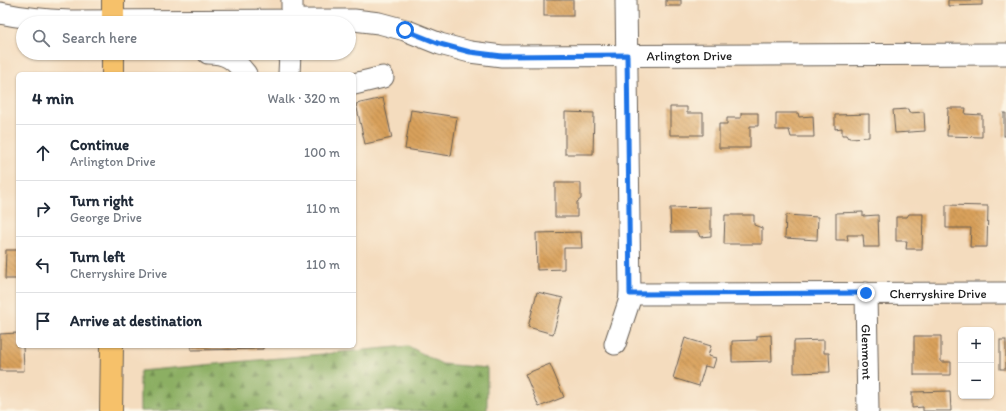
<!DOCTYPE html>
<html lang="en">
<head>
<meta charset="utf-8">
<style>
  body { margin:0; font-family:Itim,sans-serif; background:#f6f6f7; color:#1f2937 }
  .controls { position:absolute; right:12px; bottom:12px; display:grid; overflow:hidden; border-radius:6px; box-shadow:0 1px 3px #0004 }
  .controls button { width:36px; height:36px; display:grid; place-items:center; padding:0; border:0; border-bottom:1px solid #e0e1e3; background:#fff; color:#1f2937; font:20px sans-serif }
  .stop { position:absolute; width:12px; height:12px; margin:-9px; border:3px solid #1a73e8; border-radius:50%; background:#fff }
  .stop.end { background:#1a73e8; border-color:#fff; box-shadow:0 1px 4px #0008 }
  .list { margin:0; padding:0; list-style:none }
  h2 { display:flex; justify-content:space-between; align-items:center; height:52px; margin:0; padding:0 16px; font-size:17px }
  h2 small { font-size:13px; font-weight:400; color:#747a83 }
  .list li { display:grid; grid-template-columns:26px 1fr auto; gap:12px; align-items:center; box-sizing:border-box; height:56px; padding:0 16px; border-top:1px solid #e0e1e3 }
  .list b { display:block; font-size:15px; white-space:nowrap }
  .list p { margin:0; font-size:13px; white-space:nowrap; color:#747a83 }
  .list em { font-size:13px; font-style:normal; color:#747a83 }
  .icon { flex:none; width:22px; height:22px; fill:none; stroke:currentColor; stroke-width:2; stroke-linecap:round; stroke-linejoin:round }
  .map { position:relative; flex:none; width:1006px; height:411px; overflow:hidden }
  .search { position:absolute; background:#fff; box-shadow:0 1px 3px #0004; left:16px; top:16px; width:340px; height:44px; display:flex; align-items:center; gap:10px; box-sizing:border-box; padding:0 14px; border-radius:22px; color:#747a83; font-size:15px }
  .panel { position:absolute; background:#fff; box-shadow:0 1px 3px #0004; left:16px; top:72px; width:340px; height:276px; border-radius:6px }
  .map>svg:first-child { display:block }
  .forest { fill:url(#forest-firs); stroke:#546640 }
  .building { fill:url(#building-back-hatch) }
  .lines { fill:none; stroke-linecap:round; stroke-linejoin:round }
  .minor-casing { stroke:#685f55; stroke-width:23 }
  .major-casing { stroke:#685f55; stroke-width:24 }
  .minor { stroke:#fff; stroke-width:21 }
  .major { stroke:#f6c16b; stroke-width:22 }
  .route { stroke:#1a73e8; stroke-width:5 }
  .labels { text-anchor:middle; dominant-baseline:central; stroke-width:3.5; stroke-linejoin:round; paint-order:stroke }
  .street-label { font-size:13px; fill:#1c1c1c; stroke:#fcf5e5 }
</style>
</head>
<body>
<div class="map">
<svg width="1006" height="411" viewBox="0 0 1006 411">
  <defs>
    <pattern id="forest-firs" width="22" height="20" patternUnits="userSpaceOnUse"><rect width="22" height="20" fill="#8caf63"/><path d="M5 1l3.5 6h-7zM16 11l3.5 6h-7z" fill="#728e51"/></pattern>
    <pattern id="building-back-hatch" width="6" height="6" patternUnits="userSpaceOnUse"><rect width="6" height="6" fill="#d9a15b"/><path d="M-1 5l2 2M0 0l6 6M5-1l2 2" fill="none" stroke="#af824a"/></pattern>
  </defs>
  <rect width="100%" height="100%" fill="#fcf5e5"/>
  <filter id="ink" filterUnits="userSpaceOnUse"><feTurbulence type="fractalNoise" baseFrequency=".025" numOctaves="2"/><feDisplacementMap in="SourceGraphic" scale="8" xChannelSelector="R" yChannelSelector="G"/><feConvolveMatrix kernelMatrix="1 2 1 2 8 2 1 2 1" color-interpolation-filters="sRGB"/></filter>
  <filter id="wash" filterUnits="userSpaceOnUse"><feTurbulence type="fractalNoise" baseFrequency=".012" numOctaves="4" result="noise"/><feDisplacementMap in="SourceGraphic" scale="16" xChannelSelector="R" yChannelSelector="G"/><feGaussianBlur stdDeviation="0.9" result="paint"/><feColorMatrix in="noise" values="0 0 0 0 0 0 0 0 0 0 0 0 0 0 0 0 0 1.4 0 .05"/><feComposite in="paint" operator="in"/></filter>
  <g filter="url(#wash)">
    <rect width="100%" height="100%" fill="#f4dcbe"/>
    <!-- forest -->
    <polygon class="forest" points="408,346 442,364 487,368 487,411 140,411 140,371"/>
    <g id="blocks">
      <!-- building -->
      <g class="building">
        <rect x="544" y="0" width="29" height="16"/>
        <rect x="666" y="0" width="15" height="6"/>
        <polygon points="948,0 982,0 982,5 948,6"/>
        <polygon points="383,98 392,138 365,144 356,104"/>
        <polygon points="670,107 687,107 687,113 703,113 703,135 670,135"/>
        <polygon points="948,108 966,108 965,114 982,115 982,137 947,136"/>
        <polygon points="908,109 909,113 924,112 925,131 895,133 893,110"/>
        <polygon points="411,110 457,117 451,156 405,149"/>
        <polygon points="565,112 594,113 593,154 565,154"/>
        <polygon points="741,113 758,113 758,126 750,126 750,148 719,148 719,124 727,124 727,118 741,118"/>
        <polygon points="776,113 798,113 799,117 813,116 814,137 791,137 789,130 776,130"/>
        <rect x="1004" y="113" width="2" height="23"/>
        <polygon points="869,114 869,137 849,138 847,135 842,135 842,128 835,129 835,115"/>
        <polygon points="555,183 581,183 581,199 577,202 577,217 555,217"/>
        <polygon points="946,205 988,206 987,247 970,247 971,228 946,228"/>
        <polygon points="711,207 711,236 700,237 698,232 671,232 670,208"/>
        <polygon points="863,212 863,216 878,215 879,247 864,247 863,235 847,235 848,240 836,240 836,213"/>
        <polygon points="909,214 923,214 922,249 906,249 907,241 896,241 896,217 907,217"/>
        <polygon points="725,215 754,215 754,225 762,228 762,244 724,244"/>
        <polygon points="786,215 818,217 817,240 785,238"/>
        <polygon points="581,232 582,248 564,248 564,269 537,270 536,233"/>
        <polygon points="6,250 18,250 18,279 5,279"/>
        <polygon points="537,292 563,298 553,334 528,327"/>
        <polygon points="18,333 18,346 23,346 24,371 0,371 0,334"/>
        <polygon points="771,335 772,361 732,362 732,341 757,340 757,336"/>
        <polygon points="914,336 941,336 941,362 951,362 951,375 914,375"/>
        <polygon points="685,338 711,346 708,356 716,358 713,368 705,366 699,386 673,378"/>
        <polygon points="824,340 824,353 829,353 830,372 794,373 794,341"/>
        <rect x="1000" y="340" width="6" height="29"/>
        <polygon points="191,346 263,346 263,349 191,350"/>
        <polygon points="550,364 564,397 539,407 525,374"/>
        <polygon points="950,391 951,411 923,411 923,407 912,408 912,392"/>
      </g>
    </g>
  </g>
  <g filter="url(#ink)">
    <use href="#blocks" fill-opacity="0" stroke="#685f55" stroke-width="1"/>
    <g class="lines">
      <defs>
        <g id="minor">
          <path id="s1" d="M0 13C23 18 46 20 70 21L354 20 379 23 405 30 440 44 470 52 502 56 1006 54"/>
          <polyline points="292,23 292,0"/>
          <path d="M208 53C227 53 234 59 246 74"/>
          <polyline points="289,74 290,53"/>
          <polyline points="354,84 383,77"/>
          <path id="s2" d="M866 293 868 411"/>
          <path id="s3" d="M630 294 1006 293"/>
          <polyline points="615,344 629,302 630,294 626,0"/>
        </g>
        <g id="major">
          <polyline points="113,23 113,0"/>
          <polyline points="113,74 113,53"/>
          <polyline points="111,411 112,346"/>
        </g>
      </defs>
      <!-- minor casing -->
      <use href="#minor" class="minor-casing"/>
      <!-- major casing -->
      <use href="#major" class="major-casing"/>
      <!-- minor -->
      <use href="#minor" class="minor"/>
      <!-- major -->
      <use href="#major" class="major"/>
    </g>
  </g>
  <g class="lines" filter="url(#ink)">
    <!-- route -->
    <polyline class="route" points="405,30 440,44 470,52 502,56 627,55 630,294 866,293"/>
  </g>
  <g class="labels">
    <!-- street labels -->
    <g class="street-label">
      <text stroke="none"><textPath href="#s1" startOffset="695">Arlington Drive</textPath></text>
      <text stroke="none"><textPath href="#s3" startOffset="308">Cherryshire Drive</textPath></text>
      <text stroke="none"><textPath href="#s2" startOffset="59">Glenmont</textPath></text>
    </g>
  </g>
</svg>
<div class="controls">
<button>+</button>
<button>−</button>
</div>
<div class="stop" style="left:405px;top:30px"></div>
<div class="stop end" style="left:866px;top:293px"></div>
<div class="search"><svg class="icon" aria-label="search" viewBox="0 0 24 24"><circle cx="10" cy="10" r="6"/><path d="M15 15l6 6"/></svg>Search here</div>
<section class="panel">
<h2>4 min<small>Walk · 320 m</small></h2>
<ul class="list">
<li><svg class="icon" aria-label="ahead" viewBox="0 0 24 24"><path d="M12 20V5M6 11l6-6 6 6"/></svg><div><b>Continue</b><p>Arlington Drive</p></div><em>100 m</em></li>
<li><svg class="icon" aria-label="right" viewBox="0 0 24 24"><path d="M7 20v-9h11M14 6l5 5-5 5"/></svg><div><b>Turn right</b><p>George Drive</p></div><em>110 m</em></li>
<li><svg class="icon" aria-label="left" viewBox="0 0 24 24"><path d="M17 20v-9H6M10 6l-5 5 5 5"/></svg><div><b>Turn left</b><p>Cherryshire Drive</p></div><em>110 m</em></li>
<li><svg class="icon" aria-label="arrive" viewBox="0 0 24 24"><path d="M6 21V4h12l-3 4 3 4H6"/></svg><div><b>Arrive at destination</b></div></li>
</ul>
</section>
</div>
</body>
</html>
